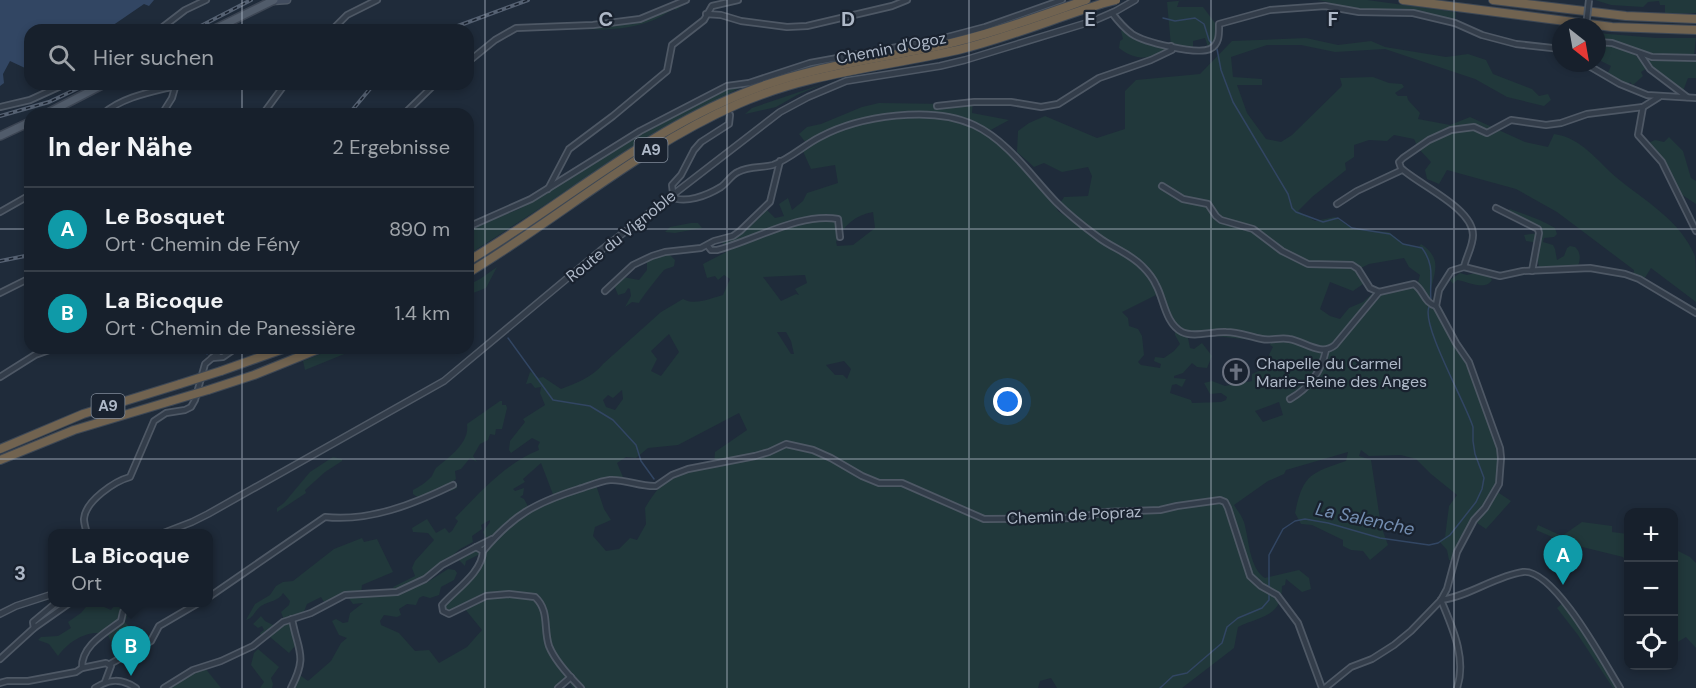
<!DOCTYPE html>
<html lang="de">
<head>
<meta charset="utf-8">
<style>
  body { margin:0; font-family:"DM Sans",sans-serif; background:#202834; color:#f1f3f6 }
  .controls { position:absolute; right:18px; bottom:18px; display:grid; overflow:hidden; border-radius:12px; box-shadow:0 3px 9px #0003 }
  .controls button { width:54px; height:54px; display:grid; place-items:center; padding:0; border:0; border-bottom:2px solid #363e48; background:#17202c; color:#f1f3f6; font:30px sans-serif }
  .compass { position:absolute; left:1552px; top:18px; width:54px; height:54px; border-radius:50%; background:#17202c; box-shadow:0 3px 9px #0003; rotate:149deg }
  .you { position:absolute; left:1008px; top:402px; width:21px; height:21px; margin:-15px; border:4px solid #fff; border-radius:50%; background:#1a73e8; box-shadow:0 0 0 9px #1a73e833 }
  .badge { display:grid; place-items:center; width:39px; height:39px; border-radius:50%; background:#db2777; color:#fff; font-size:20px; font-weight:700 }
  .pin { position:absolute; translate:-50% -50px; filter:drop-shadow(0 2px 3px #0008) }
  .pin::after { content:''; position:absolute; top:32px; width:21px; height:18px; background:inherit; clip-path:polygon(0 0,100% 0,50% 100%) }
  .popup { position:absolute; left:48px; top:529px; width:165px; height:78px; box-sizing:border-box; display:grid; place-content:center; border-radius:12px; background:#17202c; filter:drop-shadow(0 2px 4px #0005); font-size:20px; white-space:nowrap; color:#9ea3a9 }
  .popup b { font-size:22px; color:#f1f3f6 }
  .popup::after { content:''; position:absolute; left:50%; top:100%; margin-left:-12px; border:12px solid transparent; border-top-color:#17202c }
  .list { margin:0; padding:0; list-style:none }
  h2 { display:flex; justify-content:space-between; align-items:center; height:78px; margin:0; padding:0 24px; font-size:26px }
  h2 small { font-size:20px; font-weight:400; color:#9ea3a9 }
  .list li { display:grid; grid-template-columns:39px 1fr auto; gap:18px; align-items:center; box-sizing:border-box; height:84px; padding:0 24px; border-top:2px solid #363e48 }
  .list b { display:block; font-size:22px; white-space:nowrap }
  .list p { margin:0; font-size:20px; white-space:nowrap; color:#9ea3a9 }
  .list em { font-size:20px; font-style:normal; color:#9ea3a9 }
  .icon { flex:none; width:33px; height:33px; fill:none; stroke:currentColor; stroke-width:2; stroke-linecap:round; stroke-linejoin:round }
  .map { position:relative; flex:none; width:1696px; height:688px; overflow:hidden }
  .search { position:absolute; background:#17202c; box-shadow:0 3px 9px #0003; left:24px; top:24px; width:450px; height:66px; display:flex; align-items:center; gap:15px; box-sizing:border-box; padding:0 21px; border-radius:18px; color:#9ea3a9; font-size:22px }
  .panel { position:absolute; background:#17202c; box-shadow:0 3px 9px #0003; left:24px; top:108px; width:450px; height:246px; border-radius:18px }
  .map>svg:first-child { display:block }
  .green { fill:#21383b; fill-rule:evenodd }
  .water { fill:#324663 }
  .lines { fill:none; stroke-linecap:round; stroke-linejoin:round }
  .stream { stroke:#324663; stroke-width:1.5 }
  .minor-casing { stroke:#4e5865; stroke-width:8 }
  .tertiary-casing { stroke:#4e5865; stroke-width:8 }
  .secondary-casing { stroke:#4e5865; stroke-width:9 }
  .primary-casing { stroke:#3d4654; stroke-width:10 }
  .motorway-casing { stroke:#3e4855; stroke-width:10 }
  .minor { stroke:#333d4a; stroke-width:4.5 }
  .tertiary { stroke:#333d4a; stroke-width:5 }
  .secondary { stroke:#414c5e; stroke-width:6 }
  .primary { stroke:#515c6b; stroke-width:7 }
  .motorway { stroke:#716350; stroke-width:8 }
  .rail-casing { stroke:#556172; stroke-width:4 }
  .rail { stroke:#19222f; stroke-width:1.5; stroke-dasharray:4.5; stroke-linecap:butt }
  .minor-bridge-casing { stroke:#4e5865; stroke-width:8; stroke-linecap:butt }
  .motorway-bridge-casing { stroke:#3e4855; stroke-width:10; stroke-linecap:butt }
  .minor-bridge { stroke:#333d4a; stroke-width:4.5 }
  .motorway-bridge { stroke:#716350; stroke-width:8 }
  .grid { fill:none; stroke:#aeb8c7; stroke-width:1.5; stroke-opacity:0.55 }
  .labels { text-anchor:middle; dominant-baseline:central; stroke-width:4.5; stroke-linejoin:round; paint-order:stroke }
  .shield { fill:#19222f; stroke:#818b99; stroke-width:1.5 }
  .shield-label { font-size:15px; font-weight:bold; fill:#aeb8c7 }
  .street-label { font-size:16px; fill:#aeb8c7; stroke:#19222f }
  .poi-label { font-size:16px; fill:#aeb8c7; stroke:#19222f; text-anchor:start }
  .water-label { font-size:18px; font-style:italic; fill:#748eb1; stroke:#19222f }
  .grid-label { font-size:20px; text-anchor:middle; font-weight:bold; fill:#aeb8c7; stroke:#19222f; stroke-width:4.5; stroke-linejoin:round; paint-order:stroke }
</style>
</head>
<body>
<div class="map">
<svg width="1696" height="688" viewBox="0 0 1696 688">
  <rect width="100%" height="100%" fill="#1f2b3a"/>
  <!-- green -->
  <g class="green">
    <path d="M1187 0 1179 1 1177 7H1203L1215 23V41L1208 47 1205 38 1193 41V49L1171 46C1154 60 1137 62 1119 48L1120 41 1123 39 1121 31 1125 29 1133 35 1171 46 1167 2Z"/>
    <polygon points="1317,0 1367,0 1456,12 1455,23 1413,13 1338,8 1328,2"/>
    <polygon points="1595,0 1696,0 1696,13 1665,14 1665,5 1660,5 1659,1 1648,2 1643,7 1611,5"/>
    <path d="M680 4 682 6 676 10 674 8C650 27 616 31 585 29L586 26 650 18Z"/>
    <polygon points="1597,33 1656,38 1696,38 1694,55 1647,55 1615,42 1597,40"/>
    <path d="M1306 38 1338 45 1371 41 1385 47 1446 57 1468 54 1486 60 1493 74 1532 89 1539 96 1548 94 1551 100 1544 106 1507 97 1475 79 1385 49 1335 52 1301 45H1267L1231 57 1233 77 1262 79V85H1237L1247 113 1266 139 1281 142 1292 135 1341 87 1342 85 1340 78 1373 77 1389 83 1402 84 1404 87 1395 93 1398 96H1407L1408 100 1420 113 1418 119 1450 125 1470 117 1525 142 1548 147 1554 134C1582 138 1597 161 1617 178 1645 201 1680 220 1695 256 1696 266 1696 290 1696 302L1651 268 1643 281 1633 277 1634 270 1557 212 1516 189 1447 170 1439 184 1427 179 1425 170 1431 162 1418 148 1414 139 1394 135 1387 141 1369 140 1354 145V157L1345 163 1346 170 1312 197 1298 211 1315 221 1335 217 1353 229 1389 232 1404 244 1418 248 1421 244C1446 261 1431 275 1430 299L1437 303 1469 362 1501 458 1496 491 1511 501 1486 529 1474 521 1454 560H1449L1447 550 1439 541 1445 537 1449 506 1457 495 1431 474 1416 459 1401 455 1369 456 1361 450 1359 456 1371 460 1381 526 1388 545 1370 560 1363 551 1351 550 1343 546V540L1312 525 1301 524 1295 513C1303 474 1311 473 1346 461L1348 452 1286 470 1284 474 1268 481 1234 505C1237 510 1242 516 1244 522 1249 539 1249 568 1265 578L1299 570 1309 578 1311 589 1302 592 1286 579 1285 585 1282 586C1282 618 1260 616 1238 627L1234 648 1182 688H1057L1051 678 1040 681 1038 688H573L569 682 562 688H289L297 673 308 681 331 661 341 643 347 638 339 635 332 621 336 619 343 623 348 622 350 613 363 603 353 604 348 597 325 604 321 597 307 604 303 614 290 618 295 646 289 653 270 637 262 638 260 633 264 630 262 626 258 628 253 624 261 616 265 621 275 626 284 620 281 612 289 605 290 601 283 593C279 601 269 601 261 606 254 611 254 618 246 620L255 604 270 595 276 586 283 582 293 581 334 549 362 538 364 542 377 539 393 572 362 585 361 594 397 595 411 587 426 583 448 569 455 570 457 573 454 580 441 587 439 595 430 598 423 596 419 598 416 605 407 604 399 609 401 615 397 617 384 615 380 621 381 625 399 633 415 651 429 650 439 663 467 647 482 630 465 609 447 616 439 608 469 576 481 558 480 554 466 561 465 566 459 560 480 548 487 540 483 532 490 522V520L481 525 482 529 472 536 473 542 460 549 426 578 395 592 393 587 415 576 412 568 415 561 434 540 428 533 413 532 412 528 427 519 436 533 445 528 449 533 452 531 458 521 455 518C480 492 506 463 539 450L538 446 540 442 532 438 511 453 509 450 510 441 525 422 523 419 545 405 540 393 541 387 535 388 531 383 526 384 530 372 535 373V375L539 378 543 377 561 389C576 383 593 377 603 364L661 312 683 299C695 306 711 298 723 295L730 279 724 275 718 280 715 276 707 278 703 264 730 250 718 239 733 235 765 208 775 218 784 216 779 204 788 198 792 210 803 201 807 193 838 183 835 165 811 169 801 147 806 143 799 134 807 127 821 124 862 107 879 103 947 104 973 100 972 113 1009 120 987 132 1004 149 1030 170 1047 187 1058 211 1098 238 1059 205 1064 197 1088 196 1092 176 1088 167 1062 172 1044 163 1034 167 1017 152 1018 131 1029 123 1045 116 1097 138 1125 129V91L1136 80 1200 74 1232 41ZM873 212 875 228 853 245 837 246 836 242C843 226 855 215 873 212ZM1404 258 1409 267 1420 275 1418 282H1409L1374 292 1363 302 1349 308 1340 319 1330 316 1320 309 1330 282 1353 291 1366 282 1359 269 1369 264ZM805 275 807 283 795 289 799 295 796 294 781 301 763 277ZM1156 295 1165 316 1175 329V335L1180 344 1174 351 1164 358 1155 357 1154 361 1161 364 1160 368 1141 365 1138 362 1144 355 1142 336 1138 329 1129 326 1128 318 1122 312ZM777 332H786L791 341 794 354H791ZM669 334 679 352 661 376 651 371 657 359 651 351ZM1215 336 1271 342 1270 345 1273 347 1261 370 1252 374V381L1225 386 1212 381 1204 383 1210 394 1221 393 1227 397 1226 400 1221 402 1192 403 1191 400 1170 393 1172 385 1176 384 1182 387 1186 379 1174 378V376L1183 373 1192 363 1197 367 1207 368 1212 356 1202 343 1194 349 1190 348 1188 338ZM844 361 851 369 847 379 843 375H835L826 365ZM622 390 623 399 615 410 606 407 603 400 608 395 613 398ZM1279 402 1283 415 1263 422 1255 411ZM739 413 747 430 715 452 714 466C678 473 665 474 645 508L646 524 637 540 630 538 619 549 606 551 593 536 595 527 611 520 604 509 596 485 616 481 626 484 617 463 626 457 636 458 648 448 678 445ZM541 463 554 497 529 508 524 499 520 497 523 495 524 488 515 491 513 489 525 482 523 479Z"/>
    <path d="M1597 44C1620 44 1634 50 1647 68L1641 72 1643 76 1633 85 1630 82 1626 86 1607 75 1611 66 1597 59 1600 53H1597Z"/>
    <polygon points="1645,57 1661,59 1696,59 1696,78 1688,78 1683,91 1652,69"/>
    <polygon points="823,84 797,95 776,107 745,114 752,108"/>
    <polygon points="745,85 656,133 468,255 468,230 519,209 629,139 728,87"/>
    <polygon points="1669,137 1683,151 1691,178 1696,181 1696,204 1681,194 1668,168 1655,158 1646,144 1655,140 1664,142"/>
    <path d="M1510 209C1526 215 1540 219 1555 228L1557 234 1554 237 1544 238 1543 242 1553 245 1555 249 1557 260 1564 256 1567 248 1570 246 1575 247C1581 252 1581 261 1577 267L1545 269 1539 267 1537 256 1540 243 1526 241 1524 235 1538 233 1539 228 1529 222 1510 218 1507 211Z"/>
    <polygon points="691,223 698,223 702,228 675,233 665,232 670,227"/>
    <path d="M669 254 675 260 674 266C671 268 667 268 664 270 661 273 640 300 639 303L632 302 625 307 631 296 630 289 628 288 625 293 618 295 614 285 623 277 639 280 647 270V259Z"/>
    <polygon points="497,267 486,288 468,295 468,285 480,279"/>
    <path d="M1483 271 1487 272 1492 280C1485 291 1469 282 1457 280L1453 284 1450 280 1460 273 1467 275Z"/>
    <polygon points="335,348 359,348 305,370 303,361"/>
    <path d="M500 401H502V405H506L507 408 502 429H496L495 435 490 434 488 440 480 444 473 456 477 462 470 458 461 469 455 471 456 479 451 483H457V488L451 491 445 487 420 499 413 494V490C419 487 427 482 432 476 433 474 434 471 436 468 449 457 470 443 467 424Z"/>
    <polygon points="333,457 342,459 342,461 325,472 305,490 306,493 277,512 277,508 284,503 310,472"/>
    <polygon points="1582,522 1612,526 1612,532 1628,534 1628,564 1623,557 1566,543 1536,530 1538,525 1562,536"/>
    <polygon points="1674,549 1690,557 1696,563 1696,648 1686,637 1676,643 1674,640"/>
    <path d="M90 602 95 603 111 610 115 605 126 610 127 618 124 621 131 629 148 636 146 642 130 650 124 637 111 642 108 635C89 628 69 641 58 656L49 644 38 640 41 637 58 636 71 628 68 622 81 613Z"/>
    <polygon points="1564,602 1620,688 1613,688 1578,635 1557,608"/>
    <polygon points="258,649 279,667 271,678 273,684 272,688 260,688 264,682 251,665 254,653"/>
    <polygon points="205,668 221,688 162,688 183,674"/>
  </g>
  <!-- water -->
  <polygon class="water" points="0,0 154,0 149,6 144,4 106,30 30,30 30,67 25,68 10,61 3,74 4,83 0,86"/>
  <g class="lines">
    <!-- stream -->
    <g class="stream">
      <polyline points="1163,18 1175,21 1195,18 1204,24 1209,40 1212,44"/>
      <path d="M1217 49 1221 70 1233 102 1288 194 1292 208 1296 212 1323 222 1338 218 1352 228 1390 234 1403 244 1422 248C1436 267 1429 280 1431 301"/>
      <polyline points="508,338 553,400 590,406 613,420 636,445 641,461 654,479"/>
      <polyline points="206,348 207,354"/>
      <path d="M1160 688 1173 676 1187 673 1222 643 1227 627 1238 618 1262 608 1269 600V555L1283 529 1295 521 1305 519 1328 523 1380 538 1429 545 1438 543 1450 535 1476 502 1482 489 1484 478 1475 454 1473 441V427C1466 404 1421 325 1429 307"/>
    </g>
    <defs>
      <g id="minor">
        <path d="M1112 13C1118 21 1124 28 1132 34 1144 42 1196 55 1210 49 1220 44 1219 33 1219 24L1270 10 1325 6 1359 12 1413 13 1455 23 1482 35 1516 44 1561 49"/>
        <polyline points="706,14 721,15 741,21 787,27 807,26 892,6 907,0"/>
        <polyline points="159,30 185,10 206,0"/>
        <polyline points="332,30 347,15 377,0"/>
        <polyline points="1597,42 1612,43 1652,57 1696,58"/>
        <polyline points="1640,54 1650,69 1687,97"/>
        <polyline points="468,62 495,40 516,28 593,25 640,19 686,0"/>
        <polyline points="1584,63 1620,84 1647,95 1696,98"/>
        <polyline points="937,106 974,102 1011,102 1041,107 1058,104 1099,78 1151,60 1172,50 1171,46"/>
        <polyline points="0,107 30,100 65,84"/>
        <polyline points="1643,107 1638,135 1662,162 1696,231"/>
        <path d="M103 114C122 97 151 92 175 86"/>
        <polyline points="162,114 172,98 176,84"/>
        <polyline points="263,114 285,84"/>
        <polyline points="404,114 435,84"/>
        <polyline points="1162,186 1183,199 1208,204 1216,216 1221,220 1253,229 1282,251 1308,264 1352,265 1358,269 1370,288 1379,292"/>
        <polyline points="548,189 569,149 613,116 667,71 672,45 704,20 712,6 738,0"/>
        <polyline points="673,193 672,185 681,175 694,150 701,142 729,124 730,115"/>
        <path d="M670 196C684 205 708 195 721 187 727 183 731 175 738 172 749 166 762 168 773 165 790 159 804 145 820 137 859 116 932 105 974 125 1008 141 1031 176 1056 202 1069 215 1083 226 1098 237 1112 248 1130 253 1143 267 1148 272 1153 278 1156 285 1164 299 1165 323 1182 332 1194 338 1213 331 1226 332 1239 332 1250 337 1262 339 1271 341 1280 337 1289 339 1304 341 1321 357 1335 345L1379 292 1414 284C1424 290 1424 303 1436 306"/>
        <polyline points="1337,204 1357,191 1402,170"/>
        <polyline points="1496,208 1538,229 1539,233 1532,271"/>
        <polyline points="0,212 30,195"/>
        <polyline points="468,227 531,199 640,131 727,86 749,83 810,63 936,40 985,27 1062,0"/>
        <path d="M708 246 711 250H717C753 241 800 212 838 219L840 237"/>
        <path d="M1464 267C1466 257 1473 246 1473 235 1473 208 1419 185 1401 168L1399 162 1403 158 1429 140 1451 130 1474 127 1487 133 1511 120 1546 125 1561 123 1587 114 1643 107 1659 97"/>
        <polyline points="605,291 633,265 652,256 665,252 701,248 714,241 733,236 740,231 770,202 780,161"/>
        <polyline points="0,293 30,278"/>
        <polyline points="212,358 223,357 236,348"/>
        <polyline points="0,377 35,355 55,348"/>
        <path d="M1290 399C1309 388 1321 373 1326 350"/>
        <path d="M87 534C86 529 84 524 84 519 85 501 115 481 130 477L154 421 166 413 185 410 191 407 195 400 205 364 224 348"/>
        <polyline points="476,547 492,539"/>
        <path d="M483 551C513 515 535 503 579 489 589 486 600 481 610 480 625 479 641 487 656 486L672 475 688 469 755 456 769 452 786 444 813 450 831 458 862 476 879 483H902L984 519 1077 518 1105 512 1160 510 1177 506 1220 500 1225 502 1228 508 1250 576 1261 586 1277 595 1298 623 1322 688"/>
        <path d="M209 597 325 517C369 522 414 504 453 485"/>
        <path d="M1441 600C1470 596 1495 576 1523 572 1554 568 1605 664 1620 688"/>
        <path d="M1441 600C1452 627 1467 658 1457 688"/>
        <polyline points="34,628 33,622 57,602"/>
        <polyline points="0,659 34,628 71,602"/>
        <polyline points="110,664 151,641 159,626 200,602"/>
        <path d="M82 668C81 646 105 633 121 621L123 612"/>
        <polyline points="0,683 7,681 28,681 76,672 82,668 106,663 111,666 105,682"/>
        <path d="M95 688C109 679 121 678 136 688"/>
        <path d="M164 688 193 670 221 661 253 646 283 622 311 613 345 595 397 592 425 579 442 565 476 547 483 551C482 573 455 590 442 605L443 611 449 614 486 596 509 594 535 597C550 611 543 628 549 646 555 661 569 676 581 688"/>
        <path d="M291 688C308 655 298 652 292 619"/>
        <polyline points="558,688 571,677"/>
        <polyline points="1325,688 1351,667 1372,659 1394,645 1411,631 1441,600 1447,589 1457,552 1474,520 1485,508 1499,484 1501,458 1500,448 1469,362 1456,343 1436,306 1439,290 1451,271 1464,267 1500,276 1523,271 1590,268 1625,274 1639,279 1696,313"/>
      </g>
      <g id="tertiary">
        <polyline points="161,534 192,522 208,514 444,381 600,251 780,112 808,97 846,81 940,66 965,60 1093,21 1116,11 1135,0"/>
        <polyline points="0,614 16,606 53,594"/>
      </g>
      <polyline id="secondary" points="272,1 287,0"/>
      <g id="primary">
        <polyline points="213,30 274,0"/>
        <polyline points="46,114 104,84"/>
        <polyline points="0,136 30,122"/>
      </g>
      <g id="motorway">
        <polyline points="1403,0 1612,27 1696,30"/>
        <polyline points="1493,0 1626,16 1696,19"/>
        <path d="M468 261C561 206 643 133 744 93 807 67 873 60 938 46 989 35 1037 17 1086 0"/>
        <path d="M468 273C559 218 640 147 738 104 808 73 884 67 958 50 1007 38 1053 19 1101 4"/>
        <polyline points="221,371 286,348"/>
        <polyline points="208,390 254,375 321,348"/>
        <polyline points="0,449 83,414 180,384"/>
        <polyline points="0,460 74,430 171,401"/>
      </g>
    </defs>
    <!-- minor casing -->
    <use href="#minor" class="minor-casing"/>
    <!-- tertiary casing -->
    <use href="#tertiary" class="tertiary-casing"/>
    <!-- secondary casing -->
    <use href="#secondary" class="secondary-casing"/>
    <!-- primary casing -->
    <use href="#primary" class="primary-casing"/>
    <!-- motorway casing -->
    <use href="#motorway" class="motorway-casing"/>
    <!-- minor -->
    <use href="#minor" class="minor"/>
    <!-- tertiary -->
    <use href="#tertiary" class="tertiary"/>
    <!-- secondary -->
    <use href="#secondary" class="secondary"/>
    <!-- primary -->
    <use href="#primary" class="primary"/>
    <!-- motorway -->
    <use href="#motorway" class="motorway"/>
    <defs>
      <g id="rail">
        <polyline points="193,30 251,0"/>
        <polyline points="447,30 528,0"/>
        <polyline points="349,114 374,84"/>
        <polyline points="0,116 49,102 87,84"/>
        <polyline points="0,261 30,255"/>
      </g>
    </defs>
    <!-- rail casing -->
    <use href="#rail" class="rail-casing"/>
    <!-- rail -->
    <use href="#rail" class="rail"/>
    <defs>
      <polyline id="minor-bridge" points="1586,27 1589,0"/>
      <g id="motorway-bridge">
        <polyline points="1101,4 1116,0"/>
        <polyline points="180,384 221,371"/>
        <polyline points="171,401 208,390"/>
      </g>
    </defs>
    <!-- minor-bridge casing -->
    <use href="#minor-bridge" class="minor-bridge-casing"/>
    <!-- motorway-bridge casing -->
    <use href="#motorway-bridge" class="motorway-bridge-casing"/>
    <!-- minor-bridge -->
    <use href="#minor-bridge" class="minor-bridge"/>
    <!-- motorway-bridge -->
    <use href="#motorway-bridge" class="motorway-bridge"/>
  </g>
  <!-- grid -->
  <path class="grid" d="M242 0V30M485 0V688M727 0V688M969 0V688M1211 0V688M1454 0V688M242 84V114M0 229H30M468 229H1696M242 348V688M0 459H1696"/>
  <!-- icons -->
  <defs>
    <symbol id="church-ring" viewBox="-11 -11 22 22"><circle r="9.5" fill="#19222f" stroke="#6b7280" stroke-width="1.5"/><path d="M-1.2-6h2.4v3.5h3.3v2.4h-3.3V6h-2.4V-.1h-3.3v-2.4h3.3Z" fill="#6b7280"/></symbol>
  </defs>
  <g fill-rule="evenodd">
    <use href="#church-ring" x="1221" y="357" width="30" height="30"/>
  </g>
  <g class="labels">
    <!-- shield labels -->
    <g class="shield">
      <rect x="634.5" y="138" width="33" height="24" rx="4.5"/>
      <rect x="91.5" y="394" width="33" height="24" rx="4.5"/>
    </g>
    <g class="shield-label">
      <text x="651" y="150">A9</text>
      <text x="108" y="406">A9</text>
    </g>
    <!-- street labels -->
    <g class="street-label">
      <text transform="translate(891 48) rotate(-11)">Chemin d'Ogoz</text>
      <text transform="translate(621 236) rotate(-39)">Route du Vignoble</text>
      <text transform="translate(1074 515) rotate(-3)">Chemin de Popraz</text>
    </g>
    <!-- poi labels -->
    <g class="poi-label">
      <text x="1256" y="363">Chapelle du Carmel<tspan x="1256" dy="18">Marie-Reine des Anges</tspan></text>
    </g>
    <!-- water labels -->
    <g class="water-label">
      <text transform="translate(1365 519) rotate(12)">La Salenche</text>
    </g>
  </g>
  <g class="grid-label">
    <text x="606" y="26">C</text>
    <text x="848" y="26">D</text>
    <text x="1090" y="26">E</text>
    <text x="1333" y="26">F</text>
    <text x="20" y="580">3</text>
  </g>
</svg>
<div class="controls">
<button>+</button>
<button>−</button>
<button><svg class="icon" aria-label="locate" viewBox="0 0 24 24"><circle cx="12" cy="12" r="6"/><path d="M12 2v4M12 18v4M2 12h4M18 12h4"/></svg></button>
</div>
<svg class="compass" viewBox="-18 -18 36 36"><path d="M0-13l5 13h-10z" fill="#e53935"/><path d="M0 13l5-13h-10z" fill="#9ea3a9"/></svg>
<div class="you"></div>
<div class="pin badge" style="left:1563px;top:585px;background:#0f9aa8">A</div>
<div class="pin badge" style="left:131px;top:676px;background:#0f9aa8">B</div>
<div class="popup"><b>La Bicoque</b>Ort</div>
<div class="search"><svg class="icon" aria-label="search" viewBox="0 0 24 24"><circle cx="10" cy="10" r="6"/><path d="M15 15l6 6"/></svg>Hier suchen</div>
<section class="panel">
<h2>In der Nähe<small>2 Ergebnisse</small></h2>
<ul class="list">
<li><span class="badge" style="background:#0f9aa8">A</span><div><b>Le Bosquet</b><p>Ort · Chemin de Fény</p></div><em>890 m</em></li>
<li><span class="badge" style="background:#0f9aa8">B</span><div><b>La Bicoque</b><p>Ort · Chemin de Panessière</p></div><em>1.4 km</em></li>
</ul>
</section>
</div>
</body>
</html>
